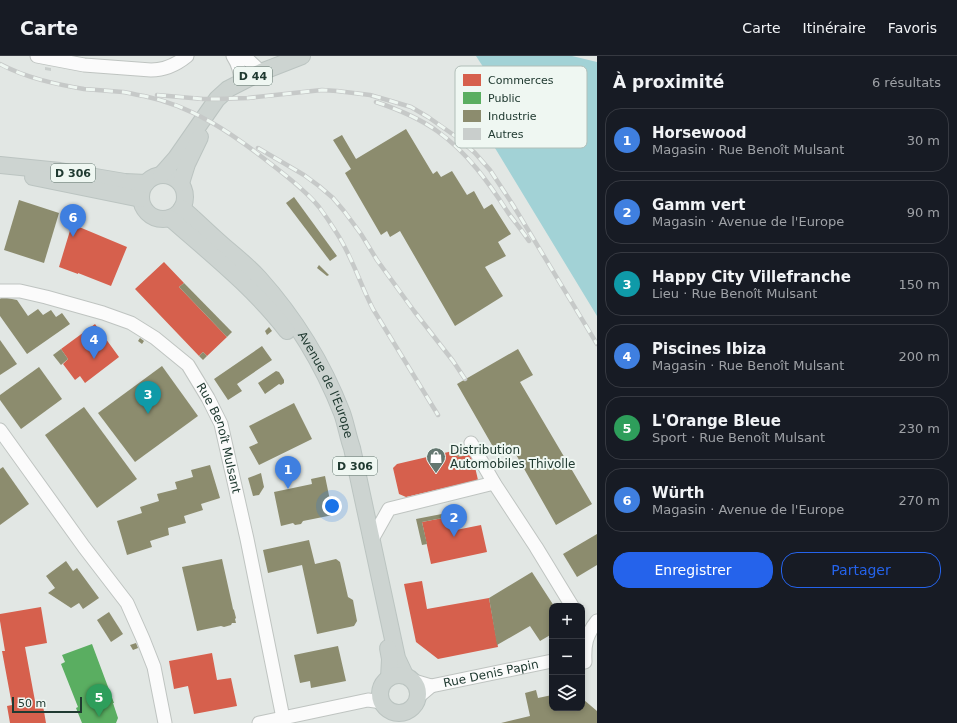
<!DOCTYPE html>
<html lang="fr">
<head>
<meta charset="utf-8">
<style>
  body { margin:0; font-family:"DejaVu Sans",sans-serif; background:#242831; color:#f1f3f6 }
  .controls { position:absolute; right:12px; bottom:12px; display:grid; overflow:hidden; border-radius:8px; box-shadow:0 2px 6px #0003 }
  .controls button { width:36px; height:36px; display:grid; place-items:center; padding:0; border:0; border-bottom:1px solid #363941; background:#171b24; color:#f1f3f6; font:20px sans-serif }
  .scale { position:absolute; left:12px; bottom:10px; width:70px; box-sizing:border-box; padding-left:4px; border:2px solid #203a31; border-top:0; font-size:11px; line-height:14px; white-space:nowrap; color:#203a31; -webkit-text-stroke:3px #eff7f2; paint-order:stroke }
  .you { position:absolute; left:332px; top:450px; width:14px; height:14px; margin:-10px; border:3px solid #fff; border-radius:50%; background:#1a73e8; box-shadow:0 0 0 6px #1a73e833 }
  .badge { display:grid; place-items:center; width:26px; height:26px; border-radius:50%; background:#2563eb; color:#fff; font-size:13px; font-weight:700 }
  .pin { position:absolute; translate:-50% -33px; filter:drop-shadow(0 1px 2px #0008) }
  .pin::after { content:''; position:absolute; top:21px; width:14px; height:12px; background:inherit; clip-path:polygon(0 0,100% 0,50% 100%) }
  .list { margin:0; padding:0; list-style:none }
  h2 { display:flex; justify-content:space-between; align-items:center; height:52px; margin:0; padding:0 16px; font-size:17px }
  h2 small { font-size:13px; font-weight:400; color:#9ea1a6 }
  .list li { display:grid; grid-template-columns:26px 1fr auto; gap:12px; align-items:center; box-sizing:border-box; height:64px; margin:0 8px 8px; padding:0 8px; border:1px solid #363941; border-radius:16px }
  .list b { display:block; font-size:15px; white-space:nowrap }
  .list p { margin:0; font-size:13px; white-space:nowrap; color:#9ea1a6 }
  .list em { font-size:13px; font-style:normal; color:#9ea1a6 }
  .actions { display:flex; gap:8px; padding:12px 16px }
  .actions a { flex:1; padding:9px 0; border:1px solid #2563eb; border-radius:16px; text-align:center; font-size:14px; color:#2563eb }
  .actions .main { background:#2563eb; color:#fff }
  .icon { flex:none; width:22px; height:22px; fill:none; stroke:currentColor; stroke-width:2; stroke-linecap:round; stroke-linejoin:round }
  .map { position:relative; flex:none; width:597px; height:667px; overflow:hidden }
  header { display:flex; align-items:center; gap:24px; box-sizing:border-box; height:56px; padding:0 20px; background:#171b24; border-bottom:1px solid #363941 }
  header strong { font-size:19px }
  nav { display:flex; gap:22px; margin-inline-start:auto; font-size:14px }
  main { display:flex }
  aside { flex:1; background:#171b24 }
  .map>svg:first-child { display:block }
  .water { fill:#a2d2d6 }
  .shops { fill:#d6604d }
  .public { fill:#5aae61 }
  .industry { fill:#8c8c6e }
  .building { fill:#c9cecc }
  .lines { fill:none; stroke-linecap:round; stroke-linejoin:round }
  .minor-casing { stroke:#bfc4c1; stroke-width:15 }
  .major-casing { stroke:#bbc4c1; stroke-width:18 }
  .minor { stroke:#fbfbfb; stroke-width:13 }
  .major { stroke:#cdd4d1; stroke-width:16 }
  .rail-casing { stroke:#c6c9c8; stroke-width:4.5 }
  .rail { stroke:#eff7f2; stroke-width:3; stroke-dasharray:9; stroke-linecap:butt }
  .labels { text-anchor:middle; dominant-baseline:central; stroke-width:4; stroke-linejoin:round; paint-order:stroke }
  .shield { fill:#eff7f2; stroke:#5e736b; stroke-width:1 }
  .shield-label { font-size:11px; font-weight:bold; fill:#203a31 }
  .street-label { font-size:12px; fill:#203a31; stroke:#eff7f2 }
  .poi-label { font-size:12px; fill:#203a31; stroke:#eff7f2; text-anchor:start }
  .key { fill:#eff7f2; stroke:#b1beb8; stroke-width:1 }
  .key-label { font-size:11px; fill:#203a31 }
</style>
</head>
<body>
<header>
<strong>Carte</strong>
<nav><a>Carte</a><a>Itinéraire</a><a>Favoris</a></nav>
</header>
<main>
<div class="map">
<svg width="597" height="667" viewBox="0 0 597 667">
  <rect width="100%" height="100%" fill="#e2e7e4"/>
  <!-- water -->
  <polygon class="water" points="476,0 572,0 597,6 597,260 478,64 484,58 499,50 499,39 489,20"/>
  <!-- shops -->
  <g class="shops">
    <polygon points="72,168 127,191 111,230 78,217 78,218 59,211"/>
    <polygon points="164,206 184,227 179,231 227,281 207,300 203,296 199,300 135,233"/>
    <polygon points="95,268 119,301 85,327 80,320 75,324 63,308 68,303 61,293"/>
    <polygon points="457,394 458,401 472,398 478,424 406,441 399,438 393,412 397,408"/>
    <polygon points="453,460 456,474 481,469 487,496 431,508 422,466"/>
    <polygon points="422,525 427,553 489,542 498,591 438,603 416,586 404,528"/>
    <polygon points="41,551 47,587 25,591 35,645 42,644 46,667 10,667 7,650 12,649 2,595 5,595 0,565 0,558"/>
    <polygon points="212,597 217,624 231,622 237,650 194,658 188,630 174,633 169,605"/>
  </g>
  <!-- public -->
  <polygon class="public" points="92,588 114,647 113,647 118,662 116,667 82,667 76,652 78,651 61,608 65,606 62,599"/>
  <!-- industry -->
  <g class="industry">
    <polygon points="406,73 433,118 437,115 441,121 452,115 467,139 474,135 484,153 492,148 511,178 498,186 506,200 485,211 503,240 455,270 400,175 390,181 387,175 381,179 345,117 351,113 333,84 342,79 356,103"/>
    <polygon points="294,141 337,200 330,205 286,147"/>
    <polygon points="19,144 59,157 44,207 4,194"/>
    <polygon points="319,209 329,219 327,220 317,212"/>
    <polygon points="184,227 232,276 227,281 179,231"/>
    <polygon points="2,241 17,244 28,260 38,253 43,259 51,254 56,261 62,257 70,268 27,298 0,260 0,243"/>
    <polygon points="269,271 272,275 267,279 265,275"/>
    <polygon points="140,282 144,285 142,288 138,285"/>
    <polygon points="0,284 17,308 0,319"/>
    <polygon points="262,290 272,304 237,328 242,335 228,344 214,323"/>
    <polygon points="61,293 68,303 61,309 53,299"/>
    <polygon points="518,293 533,319 520,326 592,448 556,469 510,388 496,396 457,328"/>
    <polygon points="203,296 207,300 203,304 199,300"/>
    <polygon points="162,310 198,360 135,406 98,357"/>
    <polygon points="39,311 62,343 21,373 0,344 0,339"/>
    <polygon points="276,315 279,316 284,324 284,327 281,329 279,328 265,338 258,327"/>
    <polygon points="294,347 312,383 259,409 249,391 258,387 249,370"/>
    <polygon points="84,351 137,423 97,452 45,379"/>
    <polygon points="469,392 472,398 458,401 457,394"/>
    <polygon points="210,409 220,442 201,448 203,454 184,460 186,467 168,472 169,479 150,485 152,491 127,499 117,465 142,457 140,451 159,445 157,438 177,433 175,426 193,421 191,414"/>
    <polygon points="3,411 29,448 0,469 0,413"/>
    <polygon points="261,417 264,431 259,439 253,440 248,422"/>
    <polygon points="325,420 333,459 303,465 301,468 295,469 293,467 281,470 274,436 312,428 311,423"/>
    <polygon points="452,456 453,460 422,466 427,488 422,489 416,463"/>
    <polygon points="597,478 597,509 577,521 563,498"/>
    <polygon points="309,484 315,508 336,503 340,506 348,541 353,544 357,565 354,570 317,578 302,509 268,517 263,494"/>
    <polygon points="222,503 232,548 233,553 234,554 236,562 235,563 236,567 232,567 231,569 224,571 221,570 197,575 182,511"/>
    <polygon points="66,505 73,515 77,512 99,542 83,553 79,547 71,552 48,537 55,532 46,520"/>
    <polygon points="532,516 554,550 552,550 552,578 540,585 530,570 497,589 489,542"/>
    <polygon points="109,556 123,578 111,586 97,564"/>
    <polygon points="136,587 138,592 133,594 130,589"/>
    <polygon points="338,590 346,625 311,632 310,625 300,627 294,599"/>
    <polygon points="536,634 538,642 552,639 552,652 582,652 582,643 584,644 597,655 597,667 501,667 530,660 525,637"/>
  </g>
  <!-- building -->
  <polygon class="building" points="45,11 51,12 51,15 45,14"/>
  <g class="lines">
    <defs>
      <g id="minor">
        <path d="M37 0 84 9 151 14C165 14 176 9 187 0"/>
        <path d="M233 0C239 9 240 16 241 26"/>
        <polyline points="244,0 261,16"/>
        <path id="s1" d="M0 235H20L46 241 103 257 131 267 155 282 188 309 208 342 221 368 247 483 283 662"/>
        <polyline points="0,374 84,491 127,547 143,583 154,611 165,667"/>
        <polyline points="471,387 494,427 536,491 572,550"/>
        <polyline points="371,485 389,453 494,427"/>
        <path d="M585 606C584 589 586 579 597 565"/>
        <path id="s2" d="M414 625 431 630 552 605"/>
        <polyline points="418,641 431,630"/>
        <polyline points="259,667 368,644 375,645 383,647"/>
      </g>
      <g id="major">
        <polyline points="0,109 60,115 125,126 146,127"/>
        <circle cx="163" cy="141" r="22"/>
        <polyline points="161,119 176,102 217,43 228,33 261,16 302,0"/>
        <polyline points="33,121 141,143"/>
        <polyline points="181,127 187,108 200,81"/>
        <path id="s3" d="M182 152C197 165 211 179 225 191 237 201 249 211 259 222 294 261 323 308 342 357 346 368 348 381 352 392L397 602 405 619"/>
        <path d="M170 162C211 198 254 232 287 275"/>
        <polyline points="388,592 390,603 389,622"/>
        <circle cx="399" cy="638" r="19"/>
      </g>
    </defs>
    <!-- minor casing -->
    <use href="#minor" class="minor-casing"/>
    <!-- major casing -->
    <use href="#major" class="major-casing"/>
    <!-- minor -->
    <use href="#minor" class="minor"/>
    <!-- major -->
    <use href="#major" class="major"/>
    <defs>
      <g id="rail">
        <path d="M0 8C26 22 55 28 84 33 97 34 110 35 123 36 130 37 137 39 144 40 193 50 233 78 271 108 288 121 306 135 319 151 325 159 331 168 336 176 352 200 360 228 373 253L438 359"/>
        <polyline points="157,39 203,43 217,43 248,42 322,34 337,35 370,39 391,45 411,51 428,61 458,82 475,97 490,114 513,149 597,288"/>
        <path d="M376 46C397 53 419 62 437 75 467 96 489 127 509 158 516 167 523 176 529 185"/>
        <polyline points="258,92 304,119 319,130 333,142 344,155 361,178 377,204 414,255 453,305 465,323"/>
      </g>
    </defs>
    <!-- rail casing -->
    <use href="#rail" class="rail-casing"/>
    <!-- rail -->
    <use href="#rail" class="rail"/>
  </g>
  <!-- icons -->
  <defs>
    <symbol id="shop-pin" viewBox="-11 -11 22 30"><path d="M0 17L-7.5 6A9.5 9.5 0 1 1 7.5 6Z" fill="#647770" stroke="#eff7f2"/><path d="M-5-2.5h2.3a2.7 3.5 0 0 1 5.4 0H5L5.5 6h-11ZM-1.5-2.5h3a1.5 2.3 0 0 0-3 0Z" fill="#fff"/></symbol>
  </defs>
  <g fill-rule="evenodd">
    <use href="#shop-pin" x="425" y="390" width="22" height="30"/>
  </g>
  <g class="labels">
    <!-- shield labels -->
    <g class="shield">
      <rect x="234" y="11" width="38" height="18" rx="3"/>
      <rect x="51" y="108" width="44" height="18" rx="3"/>
      <rect x="333" y="401" width="44" height="18" rx="3"/>
    </g>
    <g class="shield-label">
      <text x="253" y="20">D 44</text>
      <text x="73" y="117">D 306</text>
      <text x="355" y="410">D 306</text>
    </g>
    <!-- street labels -->
    <g class="street-label">
      <text stroke="none"><textPath href="#s3" startOffset="231">Avenue de l'Europe</textPath></text>
      <text stroke="none"><textPath href="#s1" startOffset="287">Rue Benoît Mulsant</textPath></text>
      <text stroke="none"><textPath href="#s2" startOffset="79">Rue Denis Papin</textPath></text>
    </g>
    <!-- poi labels -->
    <g class="poi-label">
      <text x="450" y="394">Distribution<tspan x="450" dy="14">Automobiles Thivolle</tspan></text>
    </g>
  </g>
  <!-- legend -->
  <rect x="455" y="10" width="132" height="82" rx="6" class="key"/>
  <rect x="463" y="18" width="18" height="12" fill="#d6604d"/>
  <rect x="463" y="36" width="18" height="12" fill="#5aae61"/>
  <rect x="463" y="54" width="18" height="12" fill="#8c8c6e"/>
  <rect x="463" y="72" width="18" height="12" fill="#c9cecc"/>
  <g class="key-label">
    <text x="488" y="28">Commerces</text>
    <text x="488" y="46">Public</text>
    <text x="488" y="64">Industrie</text>
    <text x="488" y="82">Autres</text>
  </g>
</svg>
<div class="controls">
<button>+</button>
<button>−</button>
<button><svg class="icon" aria-label="layers" viewBox="0 0 24 24"><path d="M12 4l9 5-9 5-9-5zM3 14l9 5 9-5"/></svg></button>
</div>
<div class="scale">50 m</div>
<div class="you"></div>
<div class="pin badge" style="left:288px;top:433px;background:#3f7fe0">1</div>
<div class="pin badge" style="left:454px;top:481px;background:#3f7fe0">2</div>
<div class="pin badge" style="left:148px;top:358px;background:#0f9aa8">3</div>
<div class="pin badge" style="left:94px;top:303px;background:#3f7fe0">4</div>
<div class="pin badge" style="left:99px;top:661px;background:#2e9e5b">5</div>
<div class="pin badge" style="left:73px;top:181px;background:#3f7fe0">6</div>
</div>
<aside>
<h2>À proximité<small>6 résultats</small></h2>
<ul class="list">
<li><span class="badge" style="background:#3f7fe0">1</span><div><b>Horsewood</b><p>Magasin · Rue Benoît Mulsant</p></div><em>30 m</em></li>
<li><span class="badge" style="background:#3f7fe0">2</span><div><b>Gamm vert</b><p>Magasin · Avenue de l'Europe</p></div><em>90 m</em></li>
<li><span class="badge" style="background:#0f9aa8">3</span><div><b>Happy City Villefranche</b><p>Lieu · Rue Benoît Mulsant</p></div><em>150 m</em></li>
<li><span class="badge" style="background:#3f7fe0">4</span><div><b>Piscines Ibiza</b><p>Magasin · Rue Benoît Mulsant</p></div><em>200 m</em></li>
<li><span class="badge" style="background:#2e9e5b">5</span><div><b>L'Orange Bleue</b><p>Sport · Rue Benoît Mulsant</p></div><em>230 m</em></li>
<li><span class="badge" style="background:#3f7fe0">6</span><div><b>Würth</b><p>Magasin · Avenue de l'Europe</p></div><em>270 m</em></li>
</ul>
<div class="actions"><a class="main">Enregistrer</a><a>Partager</a></div>
</aside>
</main>
</body>
</html>
